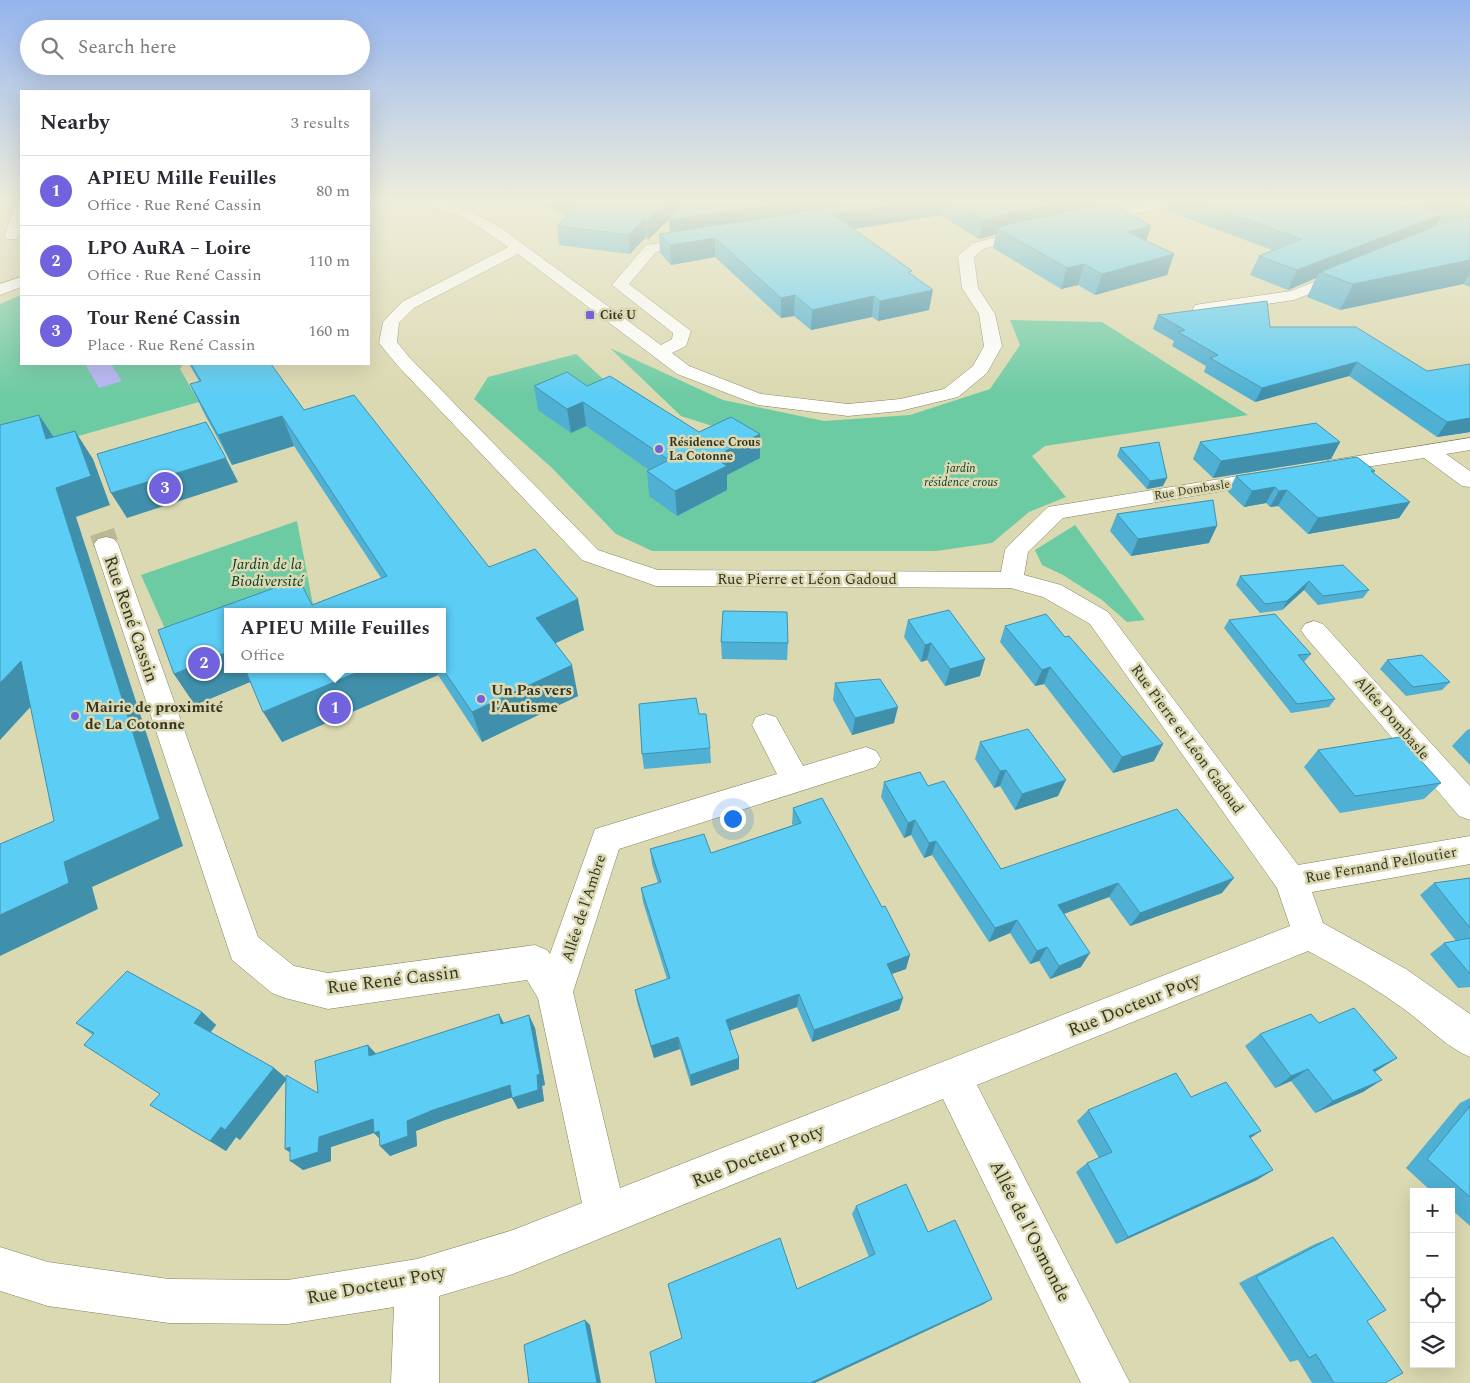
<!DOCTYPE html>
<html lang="en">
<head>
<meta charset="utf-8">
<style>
  body { margin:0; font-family:Spectral,serif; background:#f2f2f3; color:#2b2b33 }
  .controls { position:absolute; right:15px; bottom:15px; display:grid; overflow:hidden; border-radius:0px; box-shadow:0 5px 20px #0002 }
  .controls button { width:45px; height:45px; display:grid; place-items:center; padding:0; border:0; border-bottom:1px solid #e1e1e2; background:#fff; color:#2b2b33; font:25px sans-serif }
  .you { position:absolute; left:732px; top:818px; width:18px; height:18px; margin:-12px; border:4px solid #fff; border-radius:50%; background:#1a73e8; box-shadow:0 0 0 8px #1a73e833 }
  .badge { display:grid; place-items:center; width:32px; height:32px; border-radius:50%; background:#7162dd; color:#fff; font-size:16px; font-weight:700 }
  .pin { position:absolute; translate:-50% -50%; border:2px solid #fff; box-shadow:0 1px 5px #0006 }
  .popup { position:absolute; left:224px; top:608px; width:222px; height:65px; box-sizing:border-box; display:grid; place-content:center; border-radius:0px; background:#fff; filter:drop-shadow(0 1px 4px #0005); font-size:16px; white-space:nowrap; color:#7c7c81 }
  .popup b { font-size:19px; color:#2b2b33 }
  .popup::after { content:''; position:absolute; left:50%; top:100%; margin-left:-10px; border:10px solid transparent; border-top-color:#fff }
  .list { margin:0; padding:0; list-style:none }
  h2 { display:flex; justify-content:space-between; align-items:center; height:65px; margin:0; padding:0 20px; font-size:21px }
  h2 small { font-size:16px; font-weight:400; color:#7c7c81 }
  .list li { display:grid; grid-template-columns:32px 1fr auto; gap:15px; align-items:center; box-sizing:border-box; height:70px; padding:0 20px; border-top:1px solid #e1e1e2 }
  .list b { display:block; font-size:19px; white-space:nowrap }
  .list p { margin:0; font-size:16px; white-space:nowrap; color:#7c7c81 }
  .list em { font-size:16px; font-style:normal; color:#7c7c81 }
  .icon { flex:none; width:28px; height:28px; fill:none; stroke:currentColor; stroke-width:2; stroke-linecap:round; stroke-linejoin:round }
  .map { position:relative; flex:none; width:1470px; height:1383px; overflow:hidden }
  .search { position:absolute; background:#fff; box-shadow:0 5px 20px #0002; left:20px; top:20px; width:350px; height:55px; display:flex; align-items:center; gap:12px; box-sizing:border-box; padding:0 18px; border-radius:28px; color:#7c7c81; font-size:19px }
  .panel { position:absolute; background:#fff; box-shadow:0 5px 20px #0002; left:20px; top:90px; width:350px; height:275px; border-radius:0px }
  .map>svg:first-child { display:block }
  .green { fill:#6dcba4 }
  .water { fill:#b6b5f7 }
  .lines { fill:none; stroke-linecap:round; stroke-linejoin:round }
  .minor-tunnel { stroke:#bab895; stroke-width:25; stroke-dasharray:25 12; stroke-linecap:butt }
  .minor-casing { stroke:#83815c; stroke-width:1 }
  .minor { fill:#fff; fill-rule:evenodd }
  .rail { stroke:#858368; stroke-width:2; stroke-dasharray:5.5 2.5; stroke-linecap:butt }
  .wall { fill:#4fb0d3; fill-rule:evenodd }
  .shaded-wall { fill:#4090ac }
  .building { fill:#5ccdf5; stroke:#4090ac }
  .poi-dot { fill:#7162dd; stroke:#dbd9b1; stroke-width:2 }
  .labels { text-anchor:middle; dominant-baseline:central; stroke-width:5; stroke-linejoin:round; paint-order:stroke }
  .far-poi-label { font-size:12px; font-weight:bold; fill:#373626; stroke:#dbd9b1; text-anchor:start }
  .far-park-label { font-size:12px; font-style:italic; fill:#083827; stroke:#dbd9b1 }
  .far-street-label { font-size:12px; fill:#373626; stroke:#dbd9b1 }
  .park-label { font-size:15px; font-style:italic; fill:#083827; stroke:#dbd9b1 }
  .street-label { font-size:15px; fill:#373626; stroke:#dbd9b1 }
  .poi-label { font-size:15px; font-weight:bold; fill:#373626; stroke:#dbd9b1; text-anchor:start }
  .near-street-label { font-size:18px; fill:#373626; stroke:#dbd9b1 }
</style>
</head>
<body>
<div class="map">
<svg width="1470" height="1383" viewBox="0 0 1470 1383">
  <rect width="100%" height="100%" fill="#dbd9b1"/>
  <!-- green -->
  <g class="green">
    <polygon points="21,295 21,364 183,364 180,369 199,402 0,458 0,304"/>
    <polygon points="1010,320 1102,322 1248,415 1045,446 1032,456 1066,497 1029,512 992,543 936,551 652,551 616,534 551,467 474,399 488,377 576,354 653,425 712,442 744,436 681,416 610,348 723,400 824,421 910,415 990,389 1020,345"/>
    <polygon points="297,521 314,610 308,612 228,612 179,660 141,575"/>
    <polygon points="1075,525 1145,620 1127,622 1102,600 1063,575 1042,565 1035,550"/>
  </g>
  <!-- water -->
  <polygon class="water" points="85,364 111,364 122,381 99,388"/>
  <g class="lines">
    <!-- minor-tunnel -->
    <polyline class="minor-tunnel" points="102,532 106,544"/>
    <defs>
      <g id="minor">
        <path d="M418 201C450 201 474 211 501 228L661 345 672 339 673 333 612 285 646 245 697 237 702 238 704 241 702 244 656 252 629 284 691 331 686 346 672 353 689 366 761 394 848 404 900 399 944 389 973 366 984 346 979 314 962 288 958 256 973 243 1030 228 1035 229 1037 232 1035 235 983 249 974 257 978 288 995 314 1002 346 987 373 958 397 900 411 848 416 758 405 677 374 518 254 414 308 399 323 397 342 409 357 598 550 658 570 1001 572 1005 550 1009 545 1048 507 1269 471 1277 472 1280 477 1277 482 1269 483 1063 518 1028 552 1024 575 1061 585 1108 612 1298 865 1470 836V864L1312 892 1323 923 1406 969 1470 1014V1057C1444 1046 1424 1023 1401 1007 1372 986 1340 968 1308 951L977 1085 1130 1383H1081L943 1099 513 1274 439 1296V1383H391L394 1307 288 1324 169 1323 48 1306 0 1291V1247L48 1262 169 1279 288 1280 417 1259 513 1230 582 1203 538 998 527 980 328 1009 285 998 272 993 232 960 94 544 98 539 106 537 114 539 118 544 258 937 294 966 328 973 535 945 547 950 550 954 595 829 777 774 752 725 756 717 766 714 776 717 803 766 866 747 876 751 881 759 876 767 619 849 573 992 620 1188 1290 926 1277 888 1090 624 1043 597 1011 588 656 586 582 560 397 365 379 343 383 322 402 302 508 247 466 218 419 204Z"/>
        <polygon points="1160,201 1185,201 1178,205 1089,223 1082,219 1089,215"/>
        <path d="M21 202C22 213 24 229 17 239H7L5 236 14 206Z"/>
        <polygon points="1347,269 1353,271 1355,274 1353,277 1294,300 1201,314 1195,313 1193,309 1195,305 1201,304 1291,291"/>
        <polygon points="21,277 21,287 0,295 0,284"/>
        <polygon points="1470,438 1470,450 1446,454 1470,471 1470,487 1462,486 1424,458 1327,473 1320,471 1316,467 1320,463 1327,461"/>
        <polygon points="1314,621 1323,624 1470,786 1470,820 1459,816 1305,636 1301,630 1305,624"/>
      </g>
    </defs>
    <!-- minor casing -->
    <use href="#minor" class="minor-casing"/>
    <!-- minor -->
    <use href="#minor" class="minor"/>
    <!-- rail -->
    <polyline class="rail" points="1386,201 1421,213"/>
  </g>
  <!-- wall -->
  <g class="wall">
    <polygon points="537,201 687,201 648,240 646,237 630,254 559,245 557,226 567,217"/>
    <polygon points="687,201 1097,201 1095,206 1151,226 1146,241 1174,254 1167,275 1095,295 1078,285 1061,289 993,248 996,234 979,239 940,215 854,229 912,275 929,310 878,321 872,317 811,330 794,316 781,318 715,257 671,265 660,253 659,234 670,233"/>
    <path d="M1168 201H1381L1407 210 1417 206 1420 201H1470V287L1463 284 1340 310 1307 297 1316 278 1288 290 1250 275 1259 256 1272 250 1165 210ZM1439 222 1443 223 1436 226Z"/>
    <polygon points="1158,315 1270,327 1356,327 1470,432 1437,437 1349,376 1255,402 1204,372 1206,366 1172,346 1174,341 1153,329"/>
    <path d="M189 364H271L304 410 489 567 584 630 555 643 578 696 482 742 438 675 282 742 250 682 195 705 174 674 312 605 381 578 294 446 232 465 204 413 190 384 199 381ZM442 612V669H228Z"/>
    <polygon points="534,386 587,386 760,458 727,475 727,490 677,516 649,496 647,471 649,470 586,426 571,433 538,410"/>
    <polygon points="1200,442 1340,442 1331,459 1213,478 1193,459"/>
    <polygon points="1120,448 1163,486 1147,489 1117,456"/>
    <polygon points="1375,471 1373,474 1410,502 1399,518 1308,534 1278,506 1270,507 1266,503 1244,507 1228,492 1236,476"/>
    <polygon points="1117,514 1209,543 1131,556 1110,531"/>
    <polygon points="1298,570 1369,590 1363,598 1318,605 1304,590 1282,610 1260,613 1236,585 1240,576"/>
    <polygon points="908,620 980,676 945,686 927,660 921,662 904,637"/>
    <polygon points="1229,620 1311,654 1304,662 1335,699 1329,707 1291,713 1224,628"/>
    <polygon points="1005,626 1065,637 1154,761 1113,773 1044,684 1035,686 1000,642"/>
    <polygon points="721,642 788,643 787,660 722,659"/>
    <polygon points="1387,660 1450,682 1442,690 1406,696 1380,669"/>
    <polygon points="835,683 894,723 852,735 833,700"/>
    <polygon points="1470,729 1470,765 1452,746 1467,730"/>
    <polygon points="980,742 1058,796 1015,810 1000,786 994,788 975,759"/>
    <polygon points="710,748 711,763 644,769 642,754"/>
    <polygon points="1318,750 1441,783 1424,799 1340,813 1304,767"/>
    <polygon points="884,782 928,786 1001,869 1222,893 1130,926 1109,897 1064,914 1081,967 1050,979 1039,961 1030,964 1010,933 989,942 932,855 924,858 911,835 904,838 881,797"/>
    <polygon points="793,808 906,969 892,974 903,998 899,1010 812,1042 797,1007 729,1031 739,1069 691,1086 680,1049 654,1058 637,1002 635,990 667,979 643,902 641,888 658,883 652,864 650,849 711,853 793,825 792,824"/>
    <polygon points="1470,878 1470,987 1458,988 1430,954 1444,943 1456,941 1420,895 1434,883"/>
    <polygon points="202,1012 216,1025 211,1032 274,1068 286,1078 318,1093 376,1054 499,1014 504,1023 535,1028 545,1085 542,1086 544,1101 518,1109 512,1097 442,1121 416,1131 417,1146 390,1156 379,1138 374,1133 331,1147 331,1161 303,1170 290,1152 285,1149 286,1080 240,1140 236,1137 226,1151 150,1105 160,1094 93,1035 76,1023"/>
    <polygon points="1260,1034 1397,1058 1375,1072 1363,1092 1315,1113 1291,1081 1275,1088 1245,1046"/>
    <polygon points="1191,1097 1251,1138 1257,1180 1116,1244 1076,1172 1087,1163 1099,1158 1077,1121 1088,1110"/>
    <polygon points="1470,1098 1470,1226 1451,1209 1451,1192 1432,1192 1406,1168 1460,1103"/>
    <polygon points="856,1206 928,1232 984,1304 797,1289 869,1257 852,1214"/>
    <polygon points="1333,1237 1367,1321 1385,1383 1312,1383 1298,1360 1290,1362 1239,1283 1315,1244"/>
  </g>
  <!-- shaded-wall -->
  <g class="shaded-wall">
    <polygon points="668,201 687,201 648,240 647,221"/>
    <polygon points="797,201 913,201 670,238 669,220"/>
    <polygon points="919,201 942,201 940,215 831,233 833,214"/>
    <polygon points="1069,201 1097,201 1093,213 997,228 996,234 979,239 983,220 1008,213"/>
    <polygon points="1443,214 1432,233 1320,272 1316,278 1288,290 1297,270"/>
    <polygon points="644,218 646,237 630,254 629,235"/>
    <polygon points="1151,226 1144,246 1128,232"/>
    <polygon points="715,238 715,257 671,265 670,245"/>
    <polygon points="1174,254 1167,275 1095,295 1102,274"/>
    <polygon points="1470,260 1470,273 1463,284 1340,310 1353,284"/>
    <polygon points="1084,264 1078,285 1061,289 1067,268"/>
    <polygon points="933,290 929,310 878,321 880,301"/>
    <polygon points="795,295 794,316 781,318 781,298"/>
    <polygon points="874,296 872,317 811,330 812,310"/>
    <polygon points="1357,362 1349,376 1255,402 1262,388"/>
    <polygon points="583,402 586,426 571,433 567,409"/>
    <polygon points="39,415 57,442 46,439"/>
    <polygon points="282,416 294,446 232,465 218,435"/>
    <polygon points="1470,418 1470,432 1437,437 1447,422"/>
    <polygon points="75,431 93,459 110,505 76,517 183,846 92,887 98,909 0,956 0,915 64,862 56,488"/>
    <polygon points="760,434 760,458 727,475 727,490 677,516 675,491 713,457"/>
    <polygon points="1340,442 1331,459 1213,478 1221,461"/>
    <polygon points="226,458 238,482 127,518 111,493"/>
    <polygon points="1167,478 1163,486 1147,489 1150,481"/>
    <polygon points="1275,487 1266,503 1244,507 1252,491"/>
    <polygon points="1287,490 1278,506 1270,507 1279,491"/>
    <polygon points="1410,502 1399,518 1308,534 1318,518"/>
    <polygon points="1217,526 1209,543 1131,556 1138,539"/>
    <polygon points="1309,581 1304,590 1282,610 1287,601"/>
    <polygon points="578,599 584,630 543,649 536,618"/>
    <polygon points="931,643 927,660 921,662 925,645"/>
    <polygon points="228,652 228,669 248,669 255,680 195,705 174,674"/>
    <polygon points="985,659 980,676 945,686 950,669"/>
    <polygon points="21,661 46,690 0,740 0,683"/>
    <polygon points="572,665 578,696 482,742 472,712"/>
    <polygon points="1050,667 1044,684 1035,686 1042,670"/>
    <polygon points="365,669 436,669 438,675 282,742 263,712"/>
    <polygon points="898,707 894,723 852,735 855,718"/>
    <polygon points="1163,744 1154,761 1113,773 1122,757"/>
    <polygon points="1006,770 1000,786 994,788 1000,771"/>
    <polygon points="1066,780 1058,796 1015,810 1022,794"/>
    <polygon points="915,820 911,835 904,838 908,823"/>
    <polygon points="936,841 932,855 924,858 929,843"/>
    <polygon points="1234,878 1222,893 1130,926 1140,913"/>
    <polygon points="1118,883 1109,897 1050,919 1058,905"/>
    <polygon points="1017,920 1010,933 989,942 995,928"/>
    <polygon points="1047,947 1039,961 1030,964 1037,951"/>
    <polygon points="1090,953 1081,967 1050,979 1059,966"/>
    <polygon points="910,955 906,969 883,977 887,964"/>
    <polygon points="799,994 797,1007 726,1032 726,1020"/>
    <polygon points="903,998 899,1010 812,1042 814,1030"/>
    <polygon points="202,1012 216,1025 208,1035 194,1023"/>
    <polygon points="499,1014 505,1026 501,1024"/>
    <polygon points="529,1015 535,1028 545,1085 542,1086 544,1101 518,1109 512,1098"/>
    <polygon points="678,1037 680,1049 654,1058 651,1046"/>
    <polygon points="368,1045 379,1057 369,1056"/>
    <polygon points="739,1058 739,1069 691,1086 690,1075"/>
    <polygon points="1397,1058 1378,1070 1355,1082 1373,1070"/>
    <polygon points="274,1068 287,1079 240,1140 236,1137 226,1151 210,1141 221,1127"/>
    <polygon points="1308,1069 1291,1081 1275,1088 1291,1076"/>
    <polygon points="1382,1080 1363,1092 1315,1113 1333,1101"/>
    <polygon points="510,1085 516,1096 442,1121 416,1131 417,1146 390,1156 380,1146 407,1121 433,1110"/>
    <polygon points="373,1119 384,1143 374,1133 377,1132 331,1147 331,1161 303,1170 290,1161 298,1158 285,1149"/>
    <polygon points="1261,1131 1246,1141 1249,1136"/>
    <polygon points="1273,1170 1257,1180 1116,1244 1128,1237"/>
    <polygon points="992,1299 984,1304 815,1383 810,1383"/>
    <polygon points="585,1320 590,1325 601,1383 597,1383"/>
  </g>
  <!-- building -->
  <g class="building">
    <polygon points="567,201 668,201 647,221 644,218 629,235 557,226 579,207"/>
    <polygon points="687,201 797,201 669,220"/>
    <polygon points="874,201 919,201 833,214 912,271 908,272 933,290 880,301 874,296 812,310 795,295 781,298 715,238 670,245 659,234"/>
    <polygon points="949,201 1069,201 1008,213 983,220"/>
    <polygon points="1196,201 1381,201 1407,210 1413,204 1443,214 1297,270 1259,256 1301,239"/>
    <polygon points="1458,201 1470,201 1470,205"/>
    <polygon points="1113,203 1151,226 1128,232 1174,254 1102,274 1084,264 1067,268 997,228 1017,222"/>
    <polygon points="1470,217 1470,260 1353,284 1320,272 1453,219"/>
    <polygon points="1267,301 1270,327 1356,327 1427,371 1470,364 1470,418 1447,422 1357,362 1262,388 1210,358 1218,355 1178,332 1185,330 1158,315"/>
    <polygon points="191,364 271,364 304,410 354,395 489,567 535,549 578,599 536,618 572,665 472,712 442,668 442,612 228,612 228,652 174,674 158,630 299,579 312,605 387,576 282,416 218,435 190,384 201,381"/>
    <polygon points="567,372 587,386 610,376 699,432 731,417 760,434 713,457 727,466 675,491 647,471 669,460 583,402 567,409 534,386"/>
    <polygon points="39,415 46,439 75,431 91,476 56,488 160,819 64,862 69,883 0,915 0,844 54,821 21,661 0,683 0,425"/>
    <polygon points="206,422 226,458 111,493 97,454"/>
    <polygon points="1316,423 1340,442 1221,461 1200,442"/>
    <polygon points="1159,442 1167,478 1150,481 1120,448"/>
    <polygon points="1357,457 1375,471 1371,471 1410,502 1318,518 1287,490 1279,491 1275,487 1252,491 1236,476"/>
    <polygon points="1213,500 1217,526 1138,539 1117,514"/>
    <polygon points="1343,565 1369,590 1323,596 1309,581 1287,601 1265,604 1240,576"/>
    <polygon points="949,610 985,659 950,669 931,643 925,645 908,620"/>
    <polygon points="723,611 787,612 788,643 721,642"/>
    <polygon points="1046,614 1065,637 1069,636 1163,744 1122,757 1050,667 1042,670 1005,626"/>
    <polygon points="1275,614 1311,654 1298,655 1335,699 1297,704 1229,620"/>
    <polygon points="1422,655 1450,682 1413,687 1387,660"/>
    <polygon points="245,669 365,669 263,712"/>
    <polygon points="880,679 898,707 855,718 835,683"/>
    <polygon points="696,698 699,714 706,714 710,748 642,754 639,704"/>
    <polygon points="1028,729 1066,780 1022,794 1006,770 1000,771 980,742"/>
    <polygon points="1400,737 1441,783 1355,796 1318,750"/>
    <polygon points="920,772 928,786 944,781 1001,869 1177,809 1234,878 1140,913 1118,883 1058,905 1090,953 1059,966 1047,947 1037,951 1017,920 995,928 936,841 929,843 915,820 908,823 884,782"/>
    <polygon points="822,798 882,907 885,906 910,955 887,964 903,998 814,1030 799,994 726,1020 739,1058 690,1075 678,1037 651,1046 635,990 670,978 641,888 661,882 650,849 704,834 711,853 801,823 793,808"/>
    <polygon points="1470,878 1470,928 1434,883"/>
    <polygon points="1470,938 1470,974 1444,943"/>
    <polygon points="127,971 202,1012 194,1023 274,1068 225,1130 221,1127 210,1141 150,1105 160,1094 84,1045 94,1033 76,1023"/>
    <polygon points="1354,1008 1397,1058 1373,1070 1382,1080 1333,1101 1308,1069 1291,1076 1260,1034 1311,1014 1319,1023"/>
    <polygon points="499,1014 501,1024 529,1015 540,1074 537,1075 538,1090 512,1098 510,1085 433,1110 407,1121 408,1136 380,1146 379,1131 374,1133 373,1119 319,1137 318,1152 290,1161 290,1147 285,1149 286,1075 318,1093 315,1061 368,1045 369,1056"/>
    <polygon points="1176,1073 1191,1097 1226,1082 1261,1131 1249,1136 1273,1170 1128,1237 1087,1163 1112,1152 1088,1110"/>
    <polygon points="1470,1106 1470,1197 1427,1159"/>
    <polygon points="906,1184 928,1232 955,1220 992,1299 810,1383 656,1383 650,1352 682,1338 668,1284 780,1238 797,1289 875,1254 856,1206"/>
    <polygon points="1333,1237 1386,1310 1367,1321 1403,1373 1385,1383 1334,1383 1316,1354 1309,1358 1256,1277"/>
    <polygon points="585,1320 597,1383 529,1383 524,1345"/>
  </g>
  <!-- sky -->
  <linearGradient id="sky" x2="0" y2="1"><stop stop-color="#94b4ee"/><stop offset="0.51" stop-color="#efeedc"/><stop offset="1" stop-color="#efeedc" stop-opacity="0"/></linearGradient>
  <rect width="1470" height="394" fill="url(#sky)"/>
  <!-- markers -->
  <g class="poi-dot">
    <rect x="585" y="310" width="10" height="10" rx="2.5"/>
    <circle cx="659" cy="449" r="5"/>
    <circle cx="481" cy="699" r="5"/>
    <circle cx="75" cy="716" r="5"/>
  </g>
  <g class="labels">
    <!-- far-poi labels -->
    <g class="far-poi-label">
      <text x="600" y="315">Cité U</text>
      <text x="669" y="442">Résidence Crous<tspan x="669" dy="14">La Cotonne</tspan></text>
    </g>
    <!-- far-park labels -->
    <g class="far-park-label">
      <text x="961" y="468">jardin<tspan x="961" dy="14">résidence crous</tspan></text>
    </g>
    <!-- far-street labels -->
    <g class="far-street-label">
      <text transform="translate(1192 490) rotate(-9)">Rue Dombasle</text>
    </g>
    <!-- park labels -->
    <g class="park-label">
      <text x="267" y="564">Jardin de la<tspan x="267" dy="17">Biodiversité</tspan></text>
    </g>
    <!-- street labels -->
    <g class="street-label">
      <text x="807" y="579">Rue Pierre et Léon Gadoud</text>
      <text transform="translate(1392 718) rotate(49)">Allée Dombasle</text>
      <text transform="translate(1187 739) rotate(54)">Rue Pierre et Léon Gadoud</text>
      <text transform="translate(1381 865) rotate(-10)">Rue Fernand Pelloutier</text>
      <text transform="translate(584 908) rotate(-72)">Allée de l'Ambre</text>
    </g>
    <!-- poi labels -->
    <g class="poi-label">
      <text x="491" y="690">Un Pas vers<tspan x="491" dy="17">l'Autisme</tspan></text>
      <text x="85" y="707">Mairie de proximité<tspan x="85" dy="17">de La Cotonne</tspan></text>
    </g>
    <!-- near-street labels -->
    <g class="near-street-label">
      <text transform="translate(131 619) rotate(71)">Rue René Cassin</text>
      <text transform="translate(393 980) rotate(-7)">Rue René Cassin</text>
      <text transform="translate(1134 1005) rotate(-22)">Rue Docteur Poty</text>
      <text transform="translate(758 1156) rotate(-22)">Rue Docteur Poty</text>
      <text transform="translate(1030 1231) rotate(63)">Allée de l'Osmonde</text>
      <text transform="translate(376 1285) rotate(-11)">Rue Docteur Poty</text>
    </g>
  </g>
</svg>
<div class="controls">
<button>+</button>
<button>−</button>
<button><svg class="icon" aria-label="locate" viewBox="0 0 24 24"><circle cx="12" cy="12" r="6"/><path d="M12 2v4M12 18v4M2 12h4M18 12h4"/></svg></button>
<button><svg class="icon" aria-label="layers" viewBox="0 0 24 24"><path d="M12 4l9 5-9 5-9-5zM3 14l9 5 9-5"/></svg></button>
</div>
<div class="you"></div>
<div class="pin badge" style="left:335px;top:708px">1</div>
<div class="popup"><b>APIEU Mille Feuilles</b>Office</div>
<div class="pin badge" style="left:204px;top:663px">2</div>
<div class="pin badge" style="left:165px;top:488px">3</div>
<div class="search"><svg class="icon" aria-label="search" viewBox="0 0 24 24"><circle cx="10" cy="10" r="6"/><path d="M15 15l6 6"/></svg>Search here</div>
<section class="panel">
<h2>Nearby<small>3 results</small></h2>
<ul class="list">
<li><span class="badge">1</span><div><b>APIEU Mille Feuilles</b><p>Office · Rue René Cassin</p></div><em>80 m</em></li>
<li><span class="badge">2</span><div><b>LPO AuRA – Loire</b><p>Office · Rue René Cassin</p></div><em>110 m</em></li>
<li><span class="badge">3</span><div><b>Tour René Cassin</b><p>Place · Rue René Cassin</p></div><em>160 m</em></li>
</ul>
</section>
</div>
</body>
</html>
